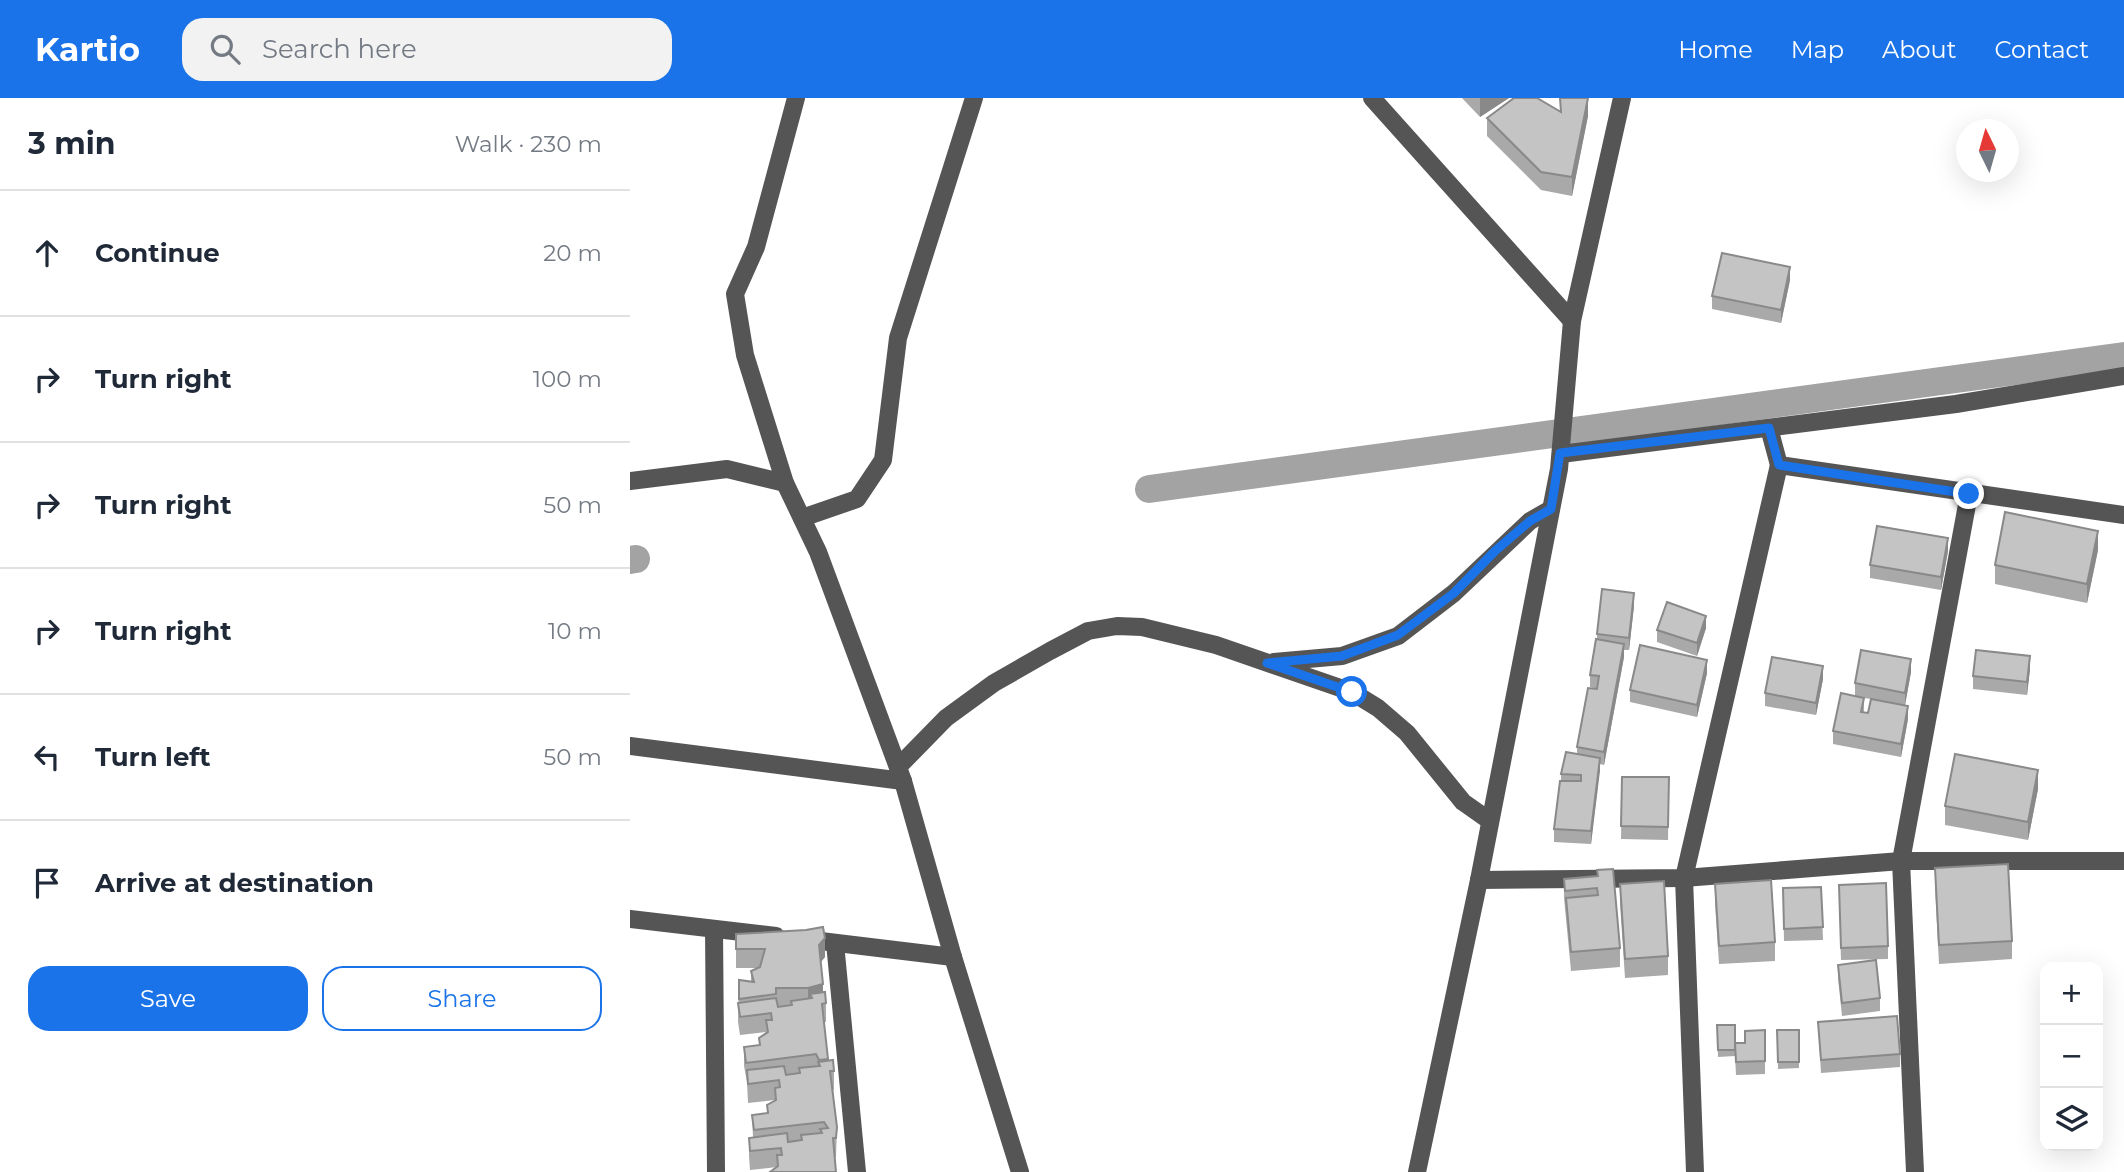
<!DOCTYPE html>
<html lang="en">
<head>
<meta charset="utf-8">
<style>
  body { margin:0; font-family:Montserrat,sans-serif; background:#f2f2f3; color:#1f2937 }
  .controls { position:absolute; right:21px; bottom:21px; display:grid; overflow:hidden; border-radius:14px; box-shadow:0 7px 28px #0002 }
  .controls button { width:63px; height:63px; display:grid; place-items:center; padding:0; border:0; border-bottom:2px solid #e0e1e3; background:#fff; color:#1f2937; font:35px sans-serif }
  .compass { position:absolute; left:1326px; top:21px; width:63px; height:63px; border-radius:50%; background:#fff; box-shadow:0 7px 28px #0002; rotate:355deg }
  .stop { position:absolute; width:21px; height:21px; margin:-16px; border:5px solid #1a73e8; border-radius:50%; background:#fff }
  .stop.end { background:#1a73e8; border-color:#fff; box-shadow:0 2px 7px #0008 }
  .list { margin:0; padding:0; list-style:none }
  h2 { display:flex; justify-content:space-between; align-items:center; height:91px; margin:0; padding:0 28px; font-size:30px }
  h2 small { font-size:23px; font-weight:400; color:#747a83 }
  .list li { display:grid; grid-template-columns:46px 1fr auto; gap:21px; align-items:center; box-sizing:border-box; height:126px; padding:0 28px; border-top:2px solid #e0e1e3 }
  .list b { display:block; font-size:26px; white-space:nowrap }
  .list em { font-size:23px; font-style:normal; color:#747a83 }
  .actions { display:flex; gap:14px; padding:21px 28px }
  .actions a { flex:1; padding:16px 0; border:2px solid #1a73e8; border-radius:21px; text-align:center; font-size:24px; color:#1a73e8 }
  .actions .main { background:#1a73e8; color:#fff }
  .icon { flex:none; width:38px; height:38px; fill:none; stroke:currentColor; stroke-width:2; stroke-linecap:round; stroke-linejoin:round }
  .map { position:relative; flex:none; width:1494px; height:1074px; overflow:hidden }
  header { display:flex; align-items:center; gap:42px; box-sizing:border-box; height:98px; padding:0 35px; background:#1a73e8; color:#fff }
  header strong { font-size:33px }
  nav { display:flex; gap:38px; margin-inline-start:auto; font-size:24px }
  .search { width:490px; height:63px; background:#f2f2f3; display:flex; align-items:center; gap:18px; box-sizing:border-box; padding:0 24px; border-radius:21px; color:#747a83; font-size:26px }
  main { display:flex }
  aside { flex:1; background:#fff }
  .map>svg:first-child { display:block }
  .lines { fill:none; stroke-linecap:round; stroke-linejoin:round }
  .canal { stroke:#a3a3a3; stroke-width:28 }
  .minor { stroke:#555; stroke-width:18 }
  .wall { fill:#a9a9a9; fill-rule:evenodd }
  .shaded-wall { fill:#898989 }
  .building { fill:#c4c4c4; stroke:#898989; stroke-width:2 }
  .route { stroke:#1a73e8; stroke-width:9 }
</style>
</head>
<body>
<header>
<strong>Kartio</strong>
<div class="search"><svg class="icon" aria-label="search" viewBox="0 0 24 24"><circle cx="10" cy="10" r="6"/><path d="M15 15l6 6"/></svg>Search here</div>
<nav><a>Home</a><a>Map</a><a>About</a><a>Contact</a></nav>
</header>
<main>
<aside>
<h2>3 min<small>Walk · 230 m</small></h2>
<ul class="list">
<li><svg class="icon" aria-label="ahead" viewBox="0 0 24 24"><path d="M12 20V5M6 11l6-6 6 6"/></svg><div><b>Continue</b></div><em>20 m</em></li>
<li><svg class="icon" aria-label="right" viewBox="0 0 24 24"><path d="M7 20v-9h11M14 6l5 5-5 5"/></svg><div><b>Turn right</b></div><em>100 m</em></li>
<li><svg class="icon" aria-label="right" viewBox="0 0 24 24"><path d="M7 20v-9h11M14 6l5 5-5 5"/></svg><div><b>Turn right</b></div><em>50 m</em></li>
<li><svg class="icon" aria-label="right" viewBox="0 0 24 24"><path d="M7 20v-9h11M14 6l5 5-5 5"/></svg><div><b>Turn right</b></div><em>10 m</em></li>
<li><svg class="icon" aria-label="left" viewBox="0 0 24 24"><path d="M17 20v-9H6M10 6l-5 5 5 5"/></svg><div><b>Turn left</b></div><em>50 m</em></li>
<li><svg class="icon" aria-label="arrive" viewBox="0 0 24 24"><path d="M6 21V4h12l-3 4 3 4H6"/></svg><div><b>Arrive at destination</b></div></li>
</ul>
<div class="actions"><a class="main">Save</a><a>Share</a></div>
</aside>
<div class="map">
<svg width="1494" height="1074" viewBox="0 0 1494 1074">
  <rect width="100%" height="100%" fill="#fff"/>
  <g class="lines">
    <!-- canal -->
    <g class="canal">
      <polyline points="519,391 1494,258"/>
      <polyline points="0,462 6,461"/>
    </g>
    <!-- minor -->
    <g class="minor">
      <polyline points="166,0 126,149 105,196 115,257 155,385 188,454 273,683 323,859 390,1074"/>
      <polyline points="742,0 942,223"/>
      <polyline points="1139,330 1149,367"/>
      <polyline points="931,356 1326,306 1494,278"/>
      <polyline points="0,383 97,371 155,385"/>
      <polyline points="172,420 227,401 253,362 268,240 344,0"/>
      <polyline points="644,564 712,558 768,538 824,495 900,423 921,411"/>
      <polyline points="0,648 273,683"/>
      <polyline points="268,669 316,620 364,585 420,553 458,533 487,528 512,529 586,547 722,594 748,610 777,635 833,704 860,723"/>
      <polyline points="849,782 1054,780 1271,763 1494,763"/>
      <polyline points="0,821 146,838"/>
      <polyline points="84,831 86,1074"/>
      <polyline points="174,841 323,859"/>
      <polyline points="205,845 227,1074"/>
      <polyline points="787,1074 849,782 929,371 942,223 992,0"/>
      <polyline points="1065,1074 1054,780 1149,367 1494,417"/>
      <polyline points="1285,1074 1271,763 1339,396"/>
    </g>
  </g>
  <!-- wall -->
  <g class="wall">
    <polygon points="832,0 879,0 850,19"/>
    <polygon points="930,14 958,18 942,98 911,92 857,38 857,20"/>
    <polygon points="1160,182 1151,225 1082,211 1082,198"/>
    <polygon points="1468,452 1457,505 1365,486 1365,467"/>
    <polygon points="1318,453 1311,492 1240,480 1240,467"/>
    <polygon points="1004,508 999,552 994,552 994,559 974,667 970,666 961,746 924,744 924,731 931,683 931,676 947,656 947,649 967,591 960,589 960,577 967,541 967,536"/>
    <polygon points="1076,530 1067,558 1027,544 1027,532"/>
    <polygon points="1400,571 1397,597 1343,591 1343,578"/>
    <path d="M1281 574 1275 607 1278 621 1271 659 1203 646V633L1225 598V585ZM1234 600 1241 601 1238 615 1234 614Z"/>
    <polygon points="1077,575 1067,619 1000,604 1000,592"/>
    <polygon points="1193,581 1186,617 1135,608 1135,595"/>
    <polygon points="992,679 1039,679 1038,742 991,741"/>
    <polygon points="1408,691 1398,742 1315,727 1315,708"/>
    <polygon points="1305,770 1382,843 1382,861 1309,866 1305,789"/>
    <polygon points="967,779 990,850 990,869 941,873 934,800 934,781"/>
    <polygon points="990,786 1038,858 1038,877 995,880 990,805"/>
    <polygon points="1085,786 1145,844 1145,863 1089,866 1085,805"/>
    <polygon points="1191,789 1193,842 1154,843 1153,790"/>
    <polygon points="1209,800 1258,848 1258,861 1211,862"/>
    <polygon points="106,836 195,859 191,864 193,895 196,905 196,924 194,924 198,963 204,973 204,992 203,992 207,1029 206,1059 147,1069 120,1072 119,1058 119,1040 123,1039 122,1017 137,1015 137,1007 145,1002 118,1005 117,984 114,968 114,949 129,948 129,940 136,934 110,937 108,924 109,882 121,884 121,873 129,870 106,870"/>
    <polygon points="1208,867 1250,900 1250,913 1212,918 1208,880"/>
    <polygon points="1188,924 1270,956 1270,969 1191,975"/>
    <polygon points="1087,927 1105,952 1135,932 1135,976 1106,977 1105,958 1088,959"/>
    <polygon points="1147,932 1169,932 1169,970 1148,971"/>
  </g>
  <!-- shaded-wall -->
  <g class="shaded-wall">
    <polygon points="850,0 879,0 850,19"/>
    <polygon points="958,0 958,18 942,98 942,79"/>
    <polygon points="1160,169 1160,182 1151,225 1151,212"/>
    <polygon points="1468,433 1468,452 1457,505 1457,486"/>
    <polygon points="1318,440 1318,453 1311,492 1311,479"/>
    <polygon points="1004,495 1004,508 999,552 999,540"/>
    <polygon points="1076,518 1076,530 1067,558 1067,545"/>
    <polygon points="994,546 994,559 974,667 974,654"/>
    <polygon points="1400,558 1400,571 1397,597 1397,584"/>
    <polygon points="1281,561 1281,574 1275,607 1275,595"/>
    <polygon points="1077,562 1077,575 1067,619 1067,607"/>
    <polygon points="1193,568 1193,581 1186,617 1186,605"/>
    <polygon points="1278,608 1278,621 1271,659 1271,646"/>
    <polygon points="970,660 970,673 961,746 961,733"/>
    <polygon points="1408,672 1408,691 1398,742 1398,724"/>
    <polygon points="195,840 195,859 189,866 189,847"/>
    <polygon points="193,886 193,904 182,900 180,896 180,908 178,908 178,890"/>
  </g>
  <!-- building -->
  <g class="building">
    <polygon points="884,0 907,0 931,14 930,0 958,0 942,79 911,74 857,20"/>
    <polygon points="1092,155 1160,169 1151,212 1082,198"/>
    <polygon points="1375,414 1468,433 1457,486 1365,467"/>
    <polygon points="1247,428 1318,440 1311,479 1240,467"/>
    <polygon points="972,491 1004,495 999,540 967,536"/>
    <polygon points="1037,504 1076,518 1067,545 1027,532"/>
    <polygon points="966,541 994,546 974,654 947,649 958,590 967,591 969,578 960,577"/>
    <polygon points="1010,547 1077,562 1067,607 1000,592"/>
    <polygon points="1231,552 1281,561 1275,595 1225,585"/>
    <polygon points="1346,552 1400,558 1397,584 1343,578"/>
    <polygon points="1142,559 1193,568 1186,605 1135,595"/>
    <polygon points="1211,595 1234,600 1231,614 1238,615 1241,601 1278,608 1271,646 1203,633"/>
    <polygon points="936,654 970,660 961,733 924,731 930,683 951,683 951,677 931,676"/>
    <polygon points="1325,656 1408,672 1398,724 1315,708"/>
    <polygon points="992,679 1039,679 1038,729 991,728"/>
    <polygon points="1378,766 1382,843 1309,847 1305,770"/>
    <polygon points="983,771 990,850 941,854 936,800 968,797 967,790 935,793 934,781 968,778 967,772"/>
    <polygon points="1141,782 1145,844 1089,848 1085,786"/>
    <polygon points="1034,783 1038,858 995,861 990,786"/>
    <polygon points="1256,785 1258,848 1211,850 1209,787"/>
    <polygon points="1191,789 1193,829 1154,831 1153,790"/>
    <polygon points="193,829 195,840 189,847 193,886 178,890 146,890 146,896 109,901 109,882 124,884 121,873 130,869 135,851 106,851 106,836 176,832"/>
    <polygon points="1246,862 1250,900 1212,905 1208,867"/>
    <polygon points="195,894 196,905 192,906 198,961 189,962 186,956 116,965 114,949 130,947 129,940 138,934 136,922 142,922 141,915 110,919 108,905 146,900 148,909 162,907 161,903 182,900 180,896"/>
    <polygon points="1267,918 1270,956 1191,962 1188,924"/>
    <polygon points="1087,927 1105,927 1105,952 1088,952"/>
    <polygon points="1135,932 1135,963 1106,964 1105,945 1115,945 1115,933"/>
    <polygon points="1147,932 1169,932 1169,964 1148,964"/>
    <polygon points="203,962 204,973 200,973 207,1029 206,1040 203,1040 206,1074 140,1074 148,1068 147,1057 152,1057 151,1050 120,1053 119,1040 157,1035 158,1044 172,1042 171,1037 192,1035 190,1031 198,1030 194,1024 124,1032 122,1017 138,1015 137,1007 146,1002 145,990 150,989 149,982 118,986 117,972 154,968 156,977 170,975 169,970 190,968 188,964"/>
  </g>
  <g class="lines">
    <!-- route -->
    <polyline class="route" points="722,594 637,565 712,558 768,537 824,495 865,453 900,423 921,411 930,355 1139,330 1149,367 1339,396"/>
  </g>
</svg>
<div class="controls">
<button>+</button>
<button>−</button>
<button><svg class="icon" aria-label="layers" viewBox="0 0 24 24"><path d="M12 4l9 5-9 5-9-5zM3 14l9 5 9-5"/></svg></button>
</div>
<svg class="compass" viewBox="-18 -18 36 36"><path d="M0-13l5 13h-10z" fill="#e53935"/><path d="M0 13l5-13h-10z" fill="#747a83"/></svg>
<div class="stop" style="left:722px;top:594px"></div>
<div class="stop end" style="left:1339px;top:396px"></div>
</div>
</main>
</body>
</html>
